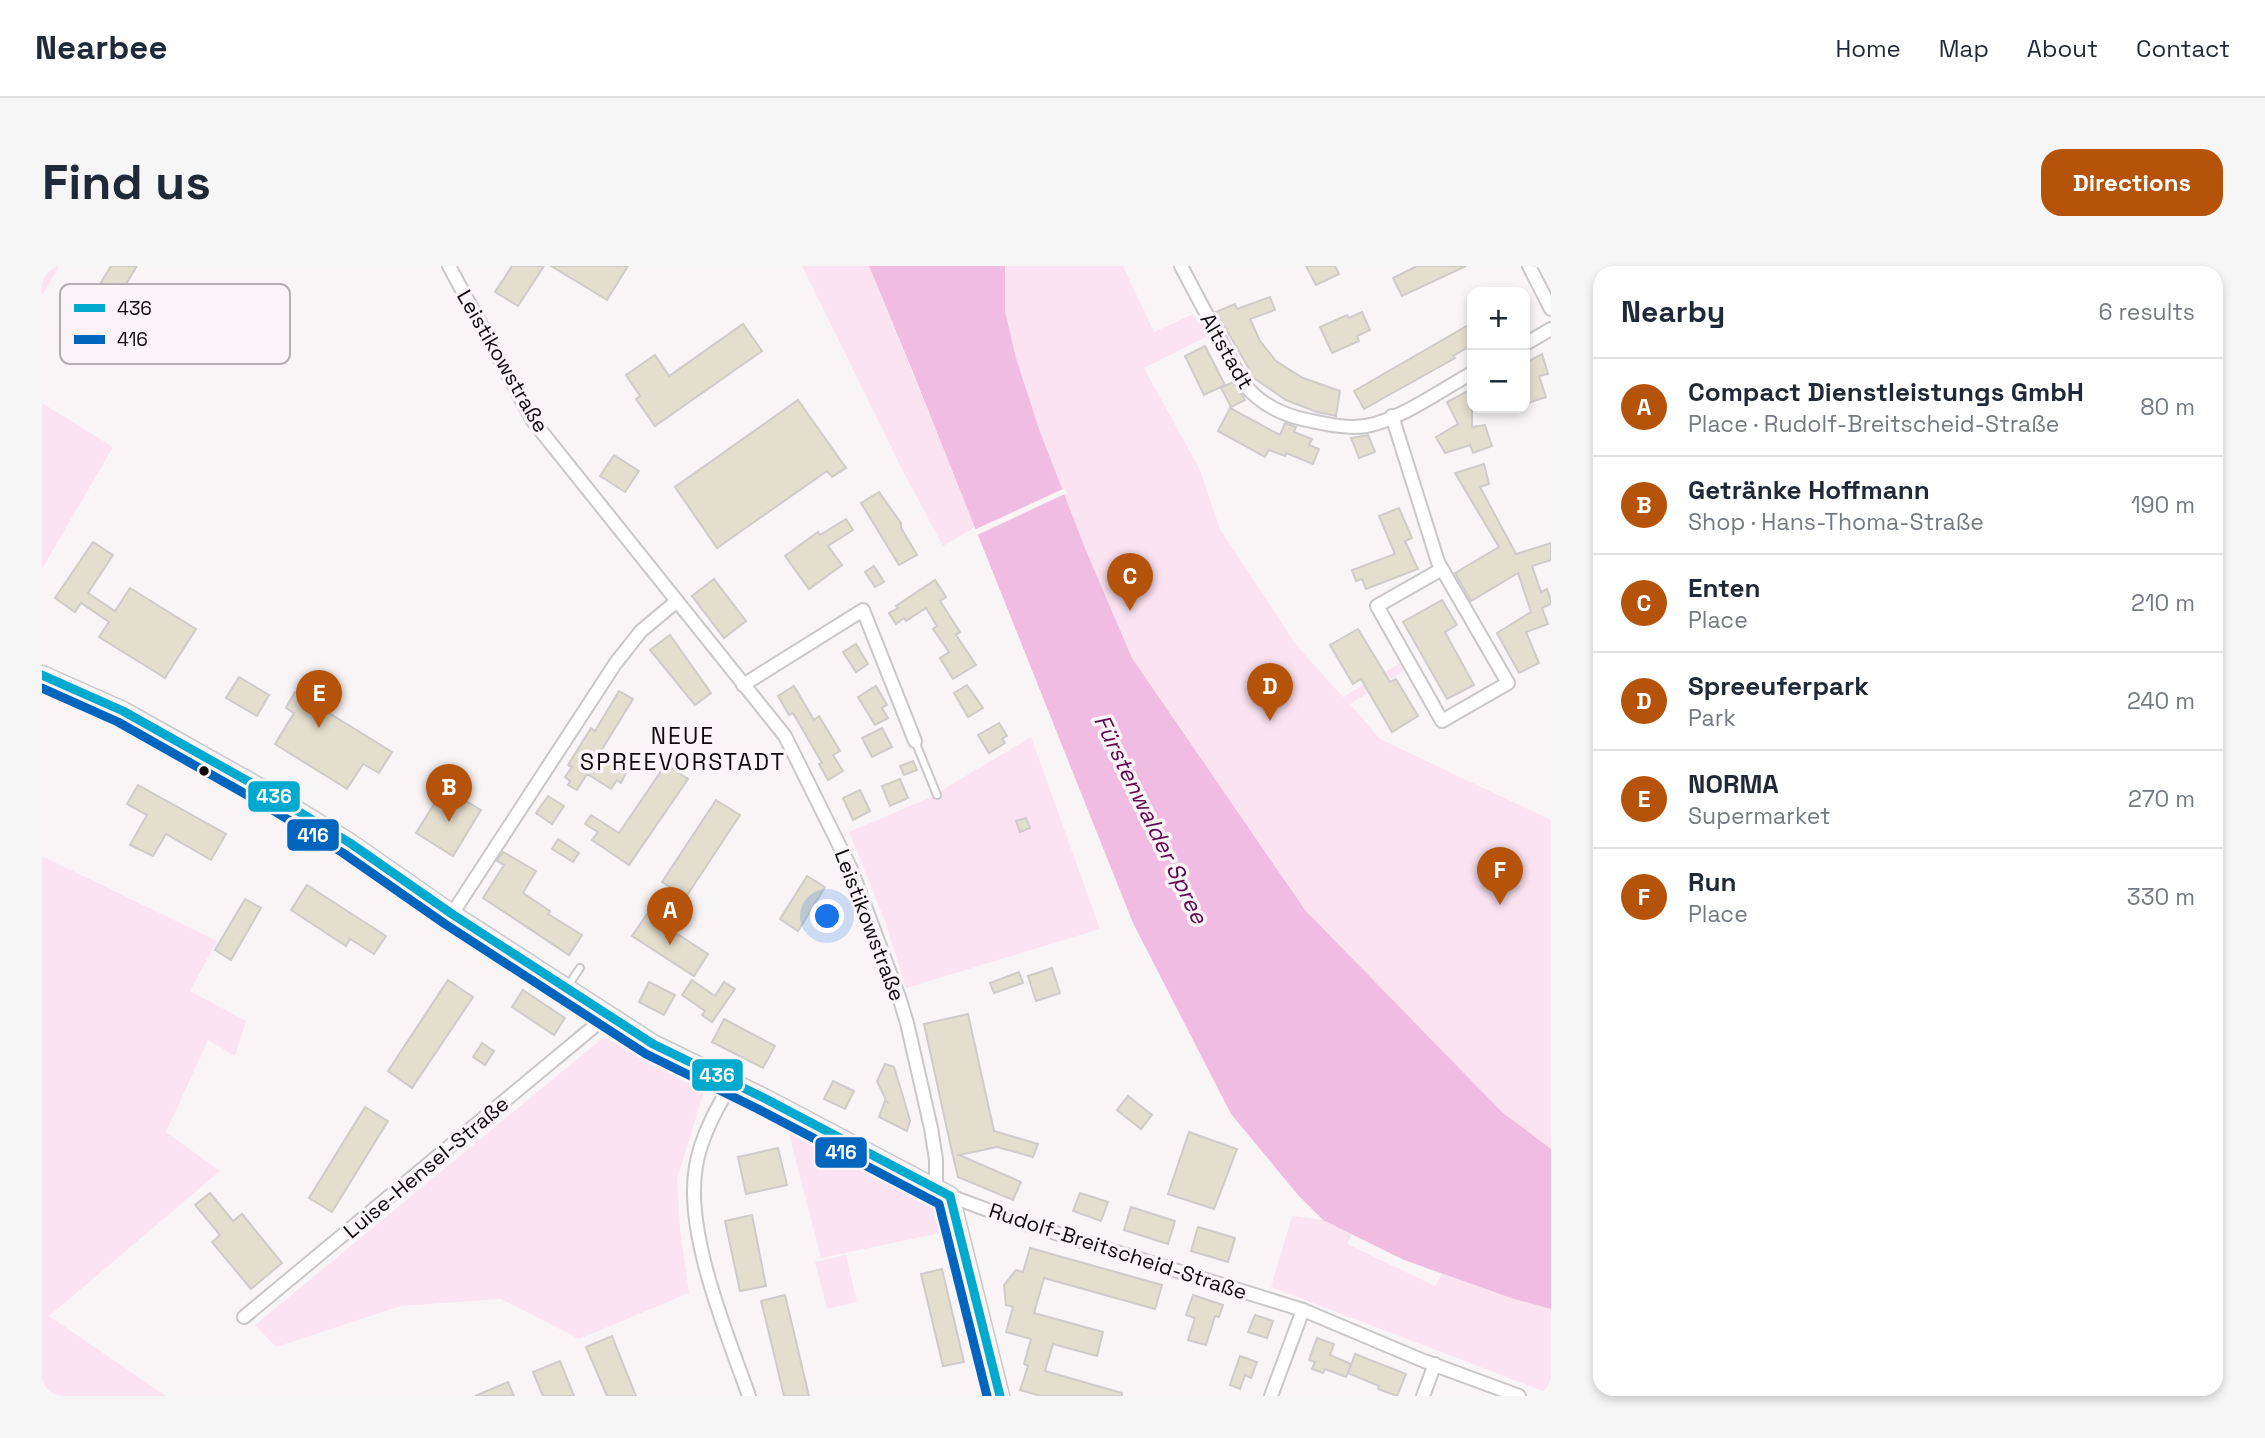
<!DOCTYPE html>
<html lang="en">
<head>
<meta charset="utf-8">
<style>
  body { margin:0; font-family:"Space Grotesk",sans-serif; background:#f6f6f7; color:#1f2937 }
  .controls { position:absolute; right:21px; top:21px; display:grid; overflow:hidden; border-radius:14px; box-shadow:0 4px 10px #0003 }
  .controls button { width:63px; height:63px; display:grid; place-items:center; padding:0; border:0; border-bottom:2px solid #e0e1e3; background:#fff; color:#1f2937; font:35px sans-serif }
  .you { position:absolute; left:786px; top:651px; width:24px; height:24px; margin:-18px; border:5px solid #fff; border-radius:50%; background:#1a73e8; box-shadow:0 0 0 10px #1a73e833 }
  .badge { display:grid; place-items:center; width:46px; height:46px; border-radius:50%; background:#b45309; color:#fff; font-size:23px; font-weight:700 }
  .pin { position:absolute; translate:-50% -58px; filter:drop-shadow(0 2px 4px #0008) }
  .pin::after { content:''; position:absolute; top:37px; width:24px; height:21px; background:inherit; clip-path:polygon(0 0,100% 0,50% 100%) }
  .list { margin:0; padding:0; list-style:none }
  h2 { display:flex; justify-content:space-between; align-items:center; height:91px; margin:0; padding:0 28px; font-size:30px }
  h2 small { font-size:23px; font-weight:400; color:#747a83 }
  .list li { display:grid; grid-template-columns:46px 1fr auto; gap:21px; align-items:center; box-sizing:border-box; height:98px; padding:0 28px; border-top:2px solid #e0e1e3 }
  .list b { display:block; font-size:26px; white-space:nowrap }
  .list p { margin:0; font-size:23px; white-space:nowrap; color:#747a83 }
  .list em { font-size:23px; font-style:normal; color:#747a83 }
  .map { position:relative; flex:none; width:1509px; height:1130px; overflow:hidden; border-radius:21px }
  header { display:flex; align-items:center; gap:42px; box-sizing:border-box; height:98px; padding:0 35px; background:#fff; border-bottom:2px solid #e0e1e3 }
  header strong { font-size:33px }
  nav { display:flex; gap:38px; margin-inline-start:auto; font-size:24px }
  .intro { display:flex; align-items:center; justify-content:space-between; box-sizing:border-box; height:168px; padding:0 42px }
  h1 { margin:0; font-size:49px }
  .button { padding:18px 32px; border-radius:21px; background:#b45309; color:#fff; font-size:24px; font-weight:700 }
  main { display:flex; gap:42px; padding:0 42px }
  aside { flex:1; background:#fff; border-radius:21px; box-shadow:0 4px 10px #0003 }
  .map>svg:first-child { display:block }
  .green { fill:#fbe3f2 }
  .water { fill:#f1bce1 }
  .pier { fill:#f9f5f7 }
  .building { fill:#e4dece; stroke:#cecbcb; stroke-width:2 }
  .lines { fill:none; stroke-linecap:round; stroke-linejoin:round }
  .service-casing { stroke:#cac7c9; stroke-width:10 }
  .minor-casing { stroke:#cac7c9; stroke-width:16 }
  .secondary-casing { stroke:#cac7c9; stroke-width:21 }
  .service { stroke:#fefefe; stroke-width:6 }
  .minor { stroke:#fefefe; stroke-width:12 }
  .secondary { stroke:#f9f6f8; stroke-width:18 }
  .bus-1-casing { stroke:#faf4f8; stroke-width:14 }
  .bus-2-casing { stroke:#faf4f8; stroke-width:14 }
  .bus-1 { stroke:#00a9ce; stroke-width:9 }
  .bus-2 { stroke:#0065bd; stroke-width:9 }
  .bus-dot { fill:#0d0b0d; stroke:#faf4f8; stroke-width:2.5 }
  .labels { text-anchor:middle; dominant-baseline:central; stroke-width:7; stroke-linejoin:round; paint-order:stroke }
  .street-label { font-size:21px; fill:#0d0b0d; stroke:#faf4f8 }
  .neighbourhood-label { font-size:23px; letter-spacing:2px; fill:#0d0b0d; stroke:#faf4f8 }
  .water-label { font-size:23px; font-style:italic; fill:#61064f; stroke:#faf4f8 }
  .key { fill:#faf4f8; stroke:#b3aeb2; stroke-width:2 }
  .key-label { font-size:19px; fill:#0d0b0d }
  .line-badge { stroke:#faf4f8; stroke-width:2.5 }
  .badge-label { font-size:19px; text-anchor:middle; font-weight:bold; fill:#fff }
</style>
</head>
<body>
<header>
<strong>Nearbee</strong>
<nav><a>Home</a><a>Map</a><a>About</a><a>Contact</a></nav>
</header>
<div class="intro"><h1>Find us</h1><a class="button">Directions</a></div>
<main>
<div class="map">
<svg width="1509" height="1130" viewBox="0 0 1509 1130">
  <rect width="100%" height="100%" fill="#f9f5f7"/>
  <!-- green -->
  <g class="green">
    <polygon points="0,0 17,0 0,30"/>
    <polygon points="760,0 827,0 933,261 901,280 863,209"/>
    <polygon points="963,0 1081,0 1112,66 1151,48 1168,69 1102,102 1158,204 1178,263 1254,379 1301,431 1358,397 1362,405 1308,438 1338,473 1509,554 1509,883 1460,846 1263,644 1090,392 1043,282 997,163 974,92 963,45"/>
    <polygon points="0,137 71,181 0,303"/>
    <polygon points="989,471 1058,663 864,722 844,658 807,566 887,532"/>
    <polygon points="0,590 175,675 148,725 204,755 193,790 166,774 124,866 178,905 7,1050 124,1130 0,1130"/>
    <polygon points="562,771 662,826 635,913 638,962 647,1027 537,1073 459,1033 359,1040 234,1081 213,1059"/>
    <polygon points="746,864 867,921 895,942 903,966 779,992"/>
    <polygon points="1250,950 1281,954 1310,968 1305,978 1393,1020 1400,1008 1460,1029 1509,1043 1509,1128 1229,1021"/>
    <polygon points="804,989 815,1036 785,1043 773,996"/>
  </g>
  <!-- water -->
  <polygon class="water" points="827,0 963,0 963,45 974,92 997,163 1043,282 1090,392 1263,644 1460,846 1509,883 1509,1043 1469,1032 1362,994 1281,954 1256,929 1189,848 1091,657 868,99"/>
  <!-- pier -->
  <polygon class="pier" points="1023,222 1025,227 933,270 932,264"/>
  <!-- building -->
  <g class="building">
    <polygon points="69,0 95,0 68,44 49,33"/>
    <polygon points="470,0 502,0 476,40 453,26"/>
    <polygon points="509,0 586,0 565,34"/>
    <polygon points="1264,0 1293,0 1297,8 1274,19"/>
    <polygon points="1375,0 1424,0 1360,30 1351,12"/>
    <polygon points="1228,31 1233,44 1208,53 1218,75 1234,95 1261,112 1298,125 1294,150 1275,146 1244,134 1206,108 1209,106 1174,46 1193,38 1195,43"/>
    <polygon points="1320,46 1328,64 1315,70 1317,75 1290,87 1278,61 1305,49 1307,52"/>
    <polygon points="1430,57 1430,79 1411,90 1413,92 1322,143 1312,125"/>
    <polygon points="701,58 720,85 613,160 594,133 598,130 584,109 613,89 627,110"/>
    <polygon points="1163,80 1183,119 1162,129 1143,90"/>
    <polygon points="1500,88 1506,108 1497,110 1504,131 1483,138 1483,97"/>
    <polygon points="1191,116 1203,134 1189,141 1179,122"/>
    <polygon points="1430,123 1430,161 1443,159 1450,180 1431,187 1428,179 1403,187 1394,171 1416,158 1405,136"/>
    <polygon points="756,134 804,202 790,211 785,205 675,282 633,221"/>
    <polygon points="1188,142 1238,169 1243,157 1254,161 1252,166 1270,173 1267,179 1277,183 1271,198 1244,187 1243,190 1227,184 1223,191 1176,165"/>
    <polygon points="1326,169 1333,186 1317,192 1309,172"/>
    <polygon points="572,189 597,205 583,226 558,210"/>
    <polygon points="1442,198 1447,218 1438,221 1474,288 1509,277 1509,294 1490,300 1499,326 1505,323 1509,335 1509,338 1500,342 1506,358 1484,366 1497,397 1477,407 1455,367 1489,346 1476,307 1429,335 1413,307 1457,281 1413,207"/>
    <polygon points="837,226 859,257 859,262 875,289 857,299 819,237"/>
    <polygon points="1357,242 1370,272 1363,275 1376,303 1324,323 1320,313 1314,315 1310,304 1353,288 1337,250"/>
    <polygon points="804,253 811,264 786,280 800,299 767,323 743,290 776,266 778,269"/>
    <polygon points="51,276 71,289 46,327 73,345 88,322 154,363 123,412 57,371 67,356 39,337 33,346 13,332"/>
    <polygon points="832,300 842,316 833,321 823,306"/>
    <polygon points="672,313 704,355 682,372 650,330"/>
    <polygon points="893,314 904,331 898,335 918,366 914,369 934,399 911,413 898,392 907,386 891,363 895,360 884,342 864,355 862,352 854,358 847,347 856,342 854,340"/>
    <polygon points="1400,334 1415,359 1403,366 1432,419 1405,433 1361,356"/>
    <polygon points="1316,363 1348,416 1354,413 1376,450 1350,466 1319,413 1311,418 1288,379"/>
    <polygon points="628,369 669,427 653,439 608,384"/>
    <polygon points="814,378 826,398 814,406 801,386"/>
    <polygon points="197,411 227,429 215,450 184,432"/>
    <polygon points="925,419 941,442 926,451 912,427"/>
    <polygon points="752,420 772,454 777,450 798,485 791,489 801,505 786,514 777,498 780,497 751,447 747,449 736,430"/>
    <polygon points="834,420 845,439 840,442 846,452 833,459 816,431"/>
    <polygon points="577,425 591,433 556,490 584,507 579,517 575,514 569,523 545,508 535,524 526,519 528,515 523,511 530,501 526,499 549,462 553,465"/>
    <polygon points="253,426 350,486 337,507 321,498 305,523 233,478 252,447 244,442"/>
    <polygon points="957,457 965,470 960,473 963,477 947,487 936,469"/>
    <polygon points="840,462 850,481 830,491 820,472"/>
    <polygon points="871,495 875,504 862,509 858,500"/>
    <polygon points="624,498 646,513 587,599 550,574 556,566 543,558 549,549 577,567"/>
    <polygon points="858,513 866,532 848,540 840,520"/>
    <polygon points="96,519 184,568 169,594 124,568 111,590 88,579 105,549 85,538"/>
    <polygon points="402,522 439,544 411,590 374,567"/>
    <polygon points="818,524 828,545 811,554 801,532"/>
    <polygon points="506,530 522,540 510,558 494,547"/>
    <polygon points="674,534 698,549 644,631 620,616"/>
    <polygon points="984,552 988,562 978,566 974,555"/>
    <polygon points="516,573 537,587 531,596 510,583"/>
    <polygon points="461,586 494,605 481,627 508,645 506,648 540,669 527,689 441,632 462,599 455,595"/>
    <polygon points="765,610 783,621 756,665 738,653"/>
    <polygon points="265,619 344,670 332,688 308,673 304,680 249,644"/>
    <polygon points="203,633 219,642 189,694 173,684"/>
    <polygon points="605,648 666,688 652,710 590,670"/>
    <polygon points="1010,702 1018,727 994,735 986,710"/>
    <polygon points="977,706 981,717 952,727 948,717"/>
    <polygon points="406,714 431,731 370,822 346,805"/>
    <polygon points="650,714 673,730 682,716 693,723 670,756 660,749 663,745 640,729"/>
    <polygon points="607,716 633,729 622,749 597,736"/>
    <polygon points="481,724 523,752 512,769 470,741"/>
    <polygon points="926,748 952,865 996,878 991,891 955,881 917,889 979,916 971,934 916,911 910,886 882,758"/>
    <polygon points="682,753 733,780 721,802 670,776"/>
    <polygon points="440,777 452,785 443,799 431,791"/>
    <polygon points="843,798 852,801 860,827 868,855 865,865 837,851 843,835 845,836 835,815"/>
    <polygon points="791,815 812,825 803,843 782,833"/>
    <polygon points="1086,830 1110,849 1099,863 1075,844"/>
    <polygon points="323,841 346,855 290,946 267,932"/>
    <polygon points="1147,866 1195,883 1172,943 1126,928"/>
    <polygon points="736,882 745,919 704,928 696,891"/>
    <polygon points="168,927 191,955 200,948 240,997 209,1023 170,976 178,969 153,939"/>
    <polygon points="1038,927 1066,936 1059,955 1031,945"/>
    <polygon points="1089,941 1133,955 1126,978 1082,964"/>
    <polygon points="710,949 724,1020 698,1025 683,955"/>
    <polygon points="1156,961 1193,972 1186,996 1149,985"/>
    <polygon points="988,982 1120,1019 1113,1043 1002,1012 992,1047 1061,1066 1055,1090 1011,1078 1003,1105 1080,1127 1080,1130 999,1130 978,1124 986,1100 982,1098 989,1073 964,1066 971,1041 964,1039 962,1019 974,1004 981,1006"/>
    <polygon points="900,1003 922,1096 901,1100 879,1008"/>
    <polygon points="743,1029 767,1130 742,1130 733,1092 719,1035"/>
    <polygon points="1151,1029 1181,1039 1177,1051 1173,1050 1164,1079 1146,1074 1153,1052 1144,1049"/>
    <polygon points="1213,1049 1231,1055 1225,1072 1206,1066"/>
    <polygon points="570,1070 594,1130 565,1130 544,1081"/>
    <polygon points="1275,1072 1292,1078 1288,1089 1309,1098 1304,1111 1283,1103 1281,1107 1270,1103 1273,1096 1267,1094"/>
    <polygon points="1313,1088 1364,1108 1355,1130 1336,1123 1337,1120 1306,1107"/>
    <polygon points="1198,1090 1215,1096 1209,1112 1203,1109 1198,1123 1188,1119"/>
    <polygon points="518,1095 532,1130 501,1130 491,1106"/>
    <polygon points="466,1116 472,1130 433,1130"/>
  </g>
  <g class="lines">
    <defs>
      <g id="service">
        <polyline points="873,475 895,529"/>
        <polyline points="525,721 538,702"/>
      </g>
      <g id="minor">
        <polyline points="407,0 491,155 743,470 809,603 857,731 865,757 889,862 894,894 894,922"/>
        <path d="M1139 0 1201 117C1218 138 1239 149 1265 154 1284 158 1305 163 1324 160 1356 155 1401 123 1430 107"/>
        <polyline points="1487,0 1509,43"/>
        <polyline points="1483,78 1509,63"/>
        <polyline points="1350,150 1396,296 1466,417 1400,455 1335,340 1400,303"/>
        <polyline points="701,419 821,344 873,475"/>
        <polyline points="410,648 573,398 599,365 635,335"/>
        <path d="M690 816C675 842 659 870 654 900 642 966 685 1068 707 1130"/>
        <polyline points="908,930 978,956 1261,1044 1382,1095 1477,1130"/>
        <polyline points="202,1051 555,758 563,748"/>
        <polyline points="1229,1130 1261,1044"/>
        <polyline points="1381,1130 1393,1098"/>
      </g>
      <polyline id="secondary" points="0,409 81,445 220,523 308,577 410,648 611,778 722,832 908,930 958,1130"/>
    </defs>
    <!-- service casing -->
    <use href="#service" class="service-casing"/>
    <!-- minor casing -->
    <use href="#minor" class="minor-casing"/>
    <!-- secondary casing -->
    <use href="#secondary" class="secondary-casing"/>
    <!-- service -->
    <use href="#service" class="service"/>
    <!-- minor -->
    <use href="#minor" class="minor"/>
    <!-- secondary -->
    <use href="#secondary" class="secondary"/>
    <defs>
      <g id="bus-1">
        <polyline points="0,409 81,445 220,523 308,577 410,648 611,778 722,832 908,930"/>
        <polyline points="908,930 958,1130"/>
      </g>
      <polyline id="bus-2" points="0,422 76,456 214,534 301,587 403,658 604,788 716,843 897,938 945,1130"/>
    </defs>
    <!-- bus-1 casing -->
    <use href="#bus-1" class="bus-1-casing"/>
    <!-- bus-2 casing -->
    <use href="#bus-2" class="bus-2-casing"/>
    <!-- bus-1 -->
    <use href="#bus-1" class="bus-1"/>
    <!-- bus-2 -->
    <use href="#bus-2" class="bus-2"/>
  </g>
  <!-- markers -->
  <circle class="bus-dot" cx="162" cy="505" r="6"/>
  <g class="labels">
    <!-- street labels -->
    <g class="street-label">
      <text transform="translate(1185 85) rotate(60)">Altstadt</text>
      <text transform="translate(461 95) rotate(60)">Leistikowstraße</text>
      <text transform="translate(828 659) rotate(69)">Leistikowstraße</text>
      <text transform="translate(384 901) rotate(-40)">Luise-Hensel-Straße</text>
      <text transform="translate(1076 985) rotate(18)">Rudolf-Breitscheid-Straße</text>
    </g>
    <!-- neighbourhood labels -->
    <g class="neighbourhood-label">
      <text x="641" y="470">NEUE<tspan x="641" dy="26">SPREEVORSTADT</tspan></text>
    </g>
    <!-- water labels -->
    <g class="water-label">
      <text transform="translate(1109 553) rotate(64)">Fürstenwalder Spree</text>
    </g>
  </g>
  <!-- legend -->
  <rect x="18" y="18" width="230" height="80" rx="10" class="key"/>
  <rect x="32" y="38" width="31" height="8" fill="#00a9ce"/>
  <rect x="32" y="69" width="31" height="9" fill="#0065bd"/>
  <g class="key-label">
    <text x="75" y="49">436</text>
    <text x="75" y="80">416</text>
  </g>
  <g class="line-badge">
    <rect x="205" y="514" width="54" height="33" rx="7" fill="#00a9ce"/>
    <rect x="244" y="552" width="54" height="34" rx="7" fill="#0065bd"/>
    <rect x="649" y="792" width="53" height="34" rx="7" fill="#00a9ce"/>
    <rect x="772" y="870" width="54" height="33" rx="7" fill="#0065bd"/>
  </g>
  <g class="badge-label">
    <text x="232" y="537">436</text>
    <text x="271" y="576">416</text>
    <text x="675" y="816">436</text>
    <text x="799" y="893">416</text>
  </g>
</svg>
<div class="controls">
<button>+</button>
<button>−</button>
</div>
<div class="you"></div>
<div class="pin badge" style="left:628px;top:679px">A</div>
<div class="pin badge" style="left:407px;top:556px">B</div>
<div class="pin badge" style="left:1088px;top:345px">C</div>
<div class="pin badge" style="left:1228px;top:455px">D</div>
<div class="pin badge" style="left:277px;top:462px">E</div>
<div class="pin badge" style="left:1458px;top:639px">F</div>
</div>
<aside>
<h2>Nearby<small>6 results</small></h2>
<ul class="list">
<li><span class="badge">A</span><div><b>Compact Dienstleistungs GmbH</b><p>Place · Rudolf-Breitscheid-Straße</p></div><em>80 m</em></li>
<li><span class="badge">B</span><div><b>Getränke Hoffmann</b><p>Shop · Hans-Thoma-Straße</p></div><em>190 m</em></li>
<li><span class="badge">C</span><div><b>Enten</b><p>Place</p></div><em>210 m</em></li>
<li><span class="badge">D</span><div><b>Spreeuferpark</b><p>Park</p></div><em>240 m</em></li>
<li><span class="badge">E</span><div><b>NORMA</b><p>Supermarket</p></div><em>270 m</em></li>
<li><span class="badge">F</span><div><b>Run</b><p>Place</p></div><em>330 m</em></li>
</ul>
</aside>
</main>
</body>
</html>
